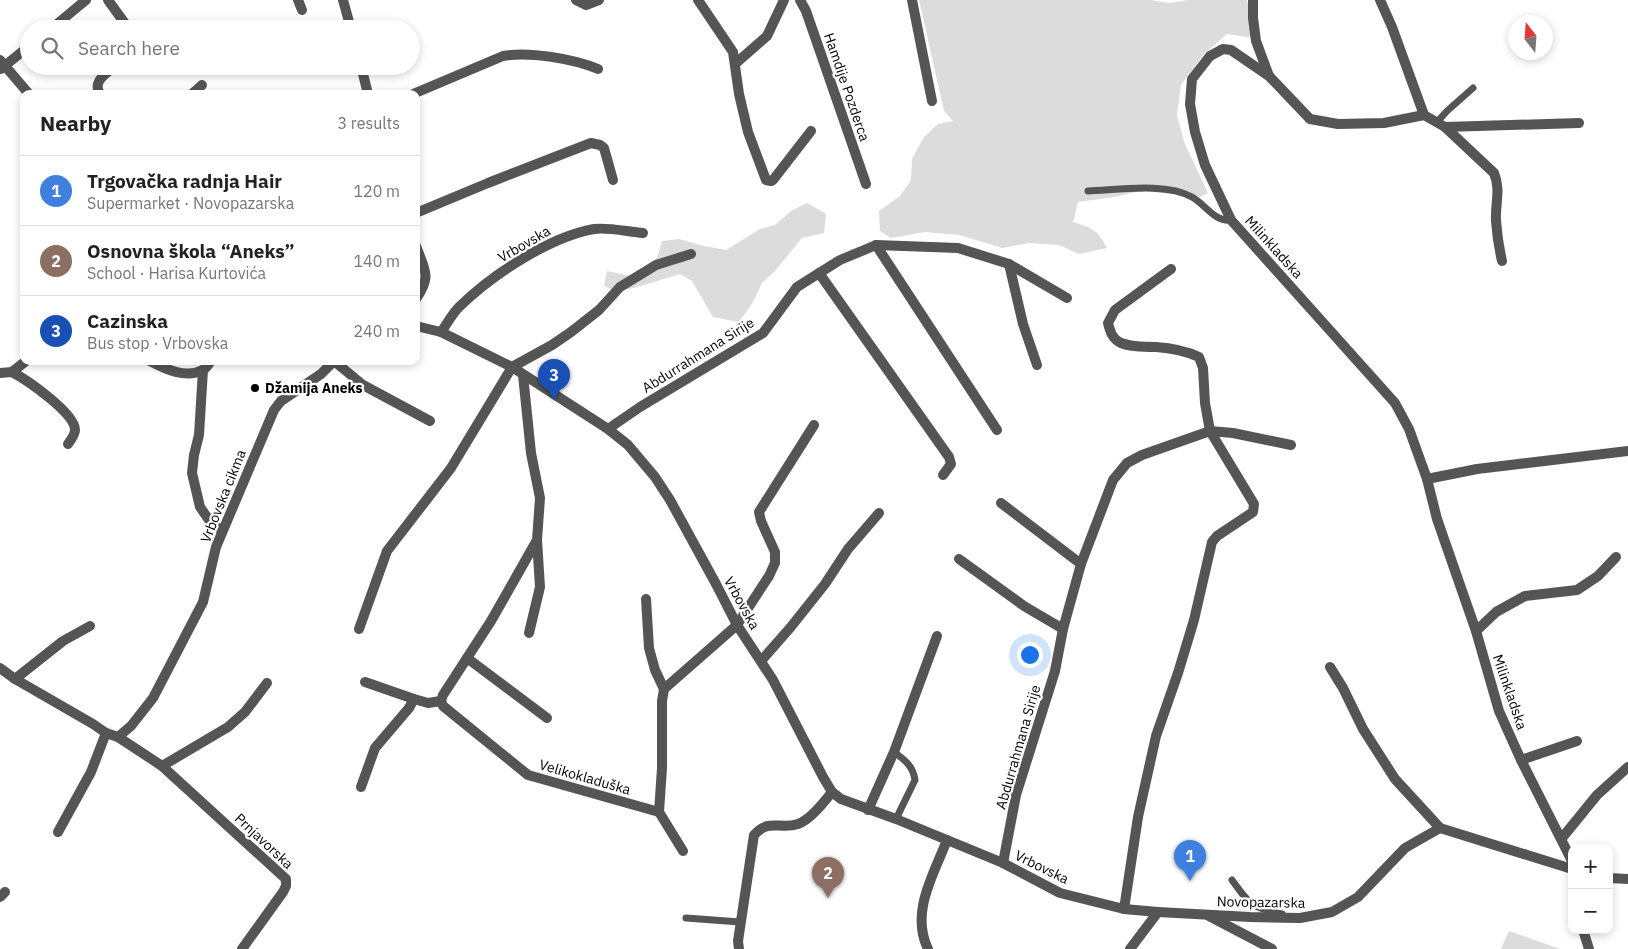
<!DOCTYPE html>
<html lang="en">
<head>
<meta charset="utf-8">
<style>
  body { margin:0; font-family:"IBM Plex Sans",sans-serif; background:#f2f2f2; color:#222 }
  .controls { position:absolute; right:15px; bottom:15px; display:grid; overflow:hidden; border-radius:10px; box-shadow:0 2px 8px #0003 }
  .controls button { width:45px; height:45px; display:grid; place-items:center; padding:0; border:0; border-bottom:1px solid #e0e0e0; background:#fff; color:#222; font:25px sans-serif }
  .compass { position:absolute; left:1508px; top:15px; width:45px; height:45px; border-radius:50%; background:#fff; box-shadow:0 2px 8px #0003; rotate:343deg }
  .you { position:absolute; left:1029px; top:654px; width:18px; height:18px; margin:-12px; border:4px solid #fff; border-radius:50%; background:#1a73e8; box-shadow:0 0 0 8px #1a73e833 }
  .badge { display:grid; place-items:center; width:32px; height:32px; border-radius:50%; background:#000; color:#fff; font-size:16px; font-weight:700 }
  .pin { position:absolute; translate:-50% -41px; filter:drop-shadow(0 1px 2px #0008) }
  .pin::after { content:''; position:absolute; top:26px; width:18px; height:15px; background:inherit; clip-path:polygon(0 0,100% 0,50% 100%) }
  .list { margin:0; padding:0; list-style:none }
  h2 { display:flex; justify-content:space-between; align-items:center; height:65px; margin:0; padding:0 20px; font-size:21px }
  h2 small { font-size:16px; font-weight:400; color:#767676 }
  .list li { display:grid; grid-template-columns:32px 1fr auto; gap:15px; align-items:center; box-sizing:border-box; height:70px; padding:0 20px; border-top:1px solid #e0e0e0 }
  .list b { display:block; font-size:19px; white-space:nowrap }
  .list p { margin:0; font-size:16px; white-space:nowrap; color:#767676 }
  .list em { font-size:16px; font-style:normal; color:#767676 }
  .icon { flex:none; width:28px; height:28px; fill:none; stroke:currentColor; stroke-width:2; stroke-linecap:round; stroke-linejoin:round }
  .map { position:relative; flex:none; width:1628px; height:949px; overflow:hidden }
  .search { position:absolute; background:#fff; box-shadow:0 2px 8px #0003; left:20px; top:20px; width:400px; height:55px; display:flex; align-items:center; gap:12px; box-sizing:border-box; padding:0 18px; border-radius:28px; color:#767676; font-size:19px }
  .panel { position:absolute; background:#fff; box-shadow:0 2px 8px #0003; left:20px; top:90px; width:400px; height:275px; border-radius:10px }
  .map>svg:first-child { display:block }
  .green { fill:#dcdcdc }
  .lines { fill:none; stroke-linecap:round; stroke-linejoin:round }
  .lane { stroke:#555; stroke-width:7 }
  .street { stroke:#555; stroke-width:10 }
  .poi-dot { fill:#000; stroke:#fff; stroke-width:2 }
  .labels { text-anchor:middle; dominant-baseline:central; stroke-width:4.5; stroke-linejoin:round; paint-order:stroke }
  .street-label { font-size:14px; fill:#000; stroke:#fff }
  .poi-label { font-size:14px; font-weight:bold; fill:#000; stroke:#fff; text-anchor:start }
</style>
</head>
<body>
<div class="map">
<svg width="1628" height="949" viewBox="0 0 1628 949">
  <rect width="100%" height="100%" fill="#fff"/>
  <!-- green -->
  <g class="green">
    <path d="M919 0H1151L1169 3 1189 0H1247L1255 38 1227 34 1203 55 1181 85 1177 115 1184 142 1208 193 1200 197 1176 189H1148L1115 197 1078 202 1073 222C1092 228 1097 229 1107 248L1079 254 1059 245 1029 243 1003 248 959 235 925 232 891 238 880 231 879 211 900 196 911 180 912 159 924 137 938 124 953 121 944 111Z"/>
    <polygon points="807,203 826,214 824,233 802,238 775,271 762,283 753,302 739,322 713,317 692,281 680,274 634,288 615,291 604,286 607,271 631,276 647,274 658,255 662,241 679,239 704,246 726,250 760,229 775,225 791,211"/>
    <polygon points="1509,931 1560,949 1501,949"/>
  </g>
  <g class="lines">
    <!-- lane -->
    <g class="lane">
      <polyline points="1437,122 1447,111 1473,88"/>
      <path d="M1088 191C1117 190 1166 182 1192 197 1205 204 1214 222 1231 220"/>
      <path d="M894 752C905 760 913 766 915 780L896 819"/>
      <path d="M1232 880C1250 905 1252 908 1282 914"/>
      <polyline points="686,918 740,922"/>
    </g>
    <!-- street -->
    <g class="street">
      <polyline points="108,0 129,29"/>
      <polyline points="298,0 302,10"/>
      <polyline points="343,0 351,29"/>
      <polyline points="576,0 586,5 599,0"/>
      <polyline points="698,0 733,52 739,94 748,132 766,180 771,181 773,180 811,131"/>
      <polyline points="800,0 806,11 866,184"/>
      <polyline points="912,0 932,101"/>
      <polyline points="1253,0 1253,18 1256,41 1269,76"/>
      <polyline points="1380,0 1392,27 1424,115"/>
      <polyline points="51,29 86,0"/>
      <polyline points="0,60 29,94"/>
      <polyline points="735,64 767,36 784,0"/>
      <polyline points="361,66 368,94"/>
      <polyline points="1,69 29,46"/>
      <path d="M100 94C92 81 106 74 115 66"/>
      <polyline points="192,94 202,85"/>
      <path d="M413 94 503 56C529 51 574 59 598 69"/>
      <polyline points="1445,127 1579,123"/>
      <polyline points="416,213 488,183 591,143 600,145 604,148 613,180"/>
      <polyline points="876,245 997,430"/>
      <path d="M416 246C425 271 432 276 416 299"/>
      <path d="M1502 261C1499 248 1497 234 1496 221 1495 204 1501 190 1494 173L1445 127 1424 115 1384 123 1338 124 1310 119 1269 76 1231 50 1223 49 1210 56 1192 79 1190 104 1195 132 1205 165 1231 220 1395 403 1409 429 1427 479 1437 519 1476 631 1499 711 1521 760 1572 861"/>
      <polyline points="1009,264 1023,324 1037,365"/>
      <polyline points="819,273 949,457 951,464 943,475"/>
      <polyline points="416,326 441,332 512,367 608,429 628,445 655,477 670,500 716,584 737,625 773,680 823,777 832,792 841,799 896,819 1003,863 1060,893 1124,909 1158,912 1250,917 1300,918 1332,912 1358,897 1405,848 1440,828"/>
      <path d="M441 332C447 324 452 314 459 307 492 275 549 237 594 229 608 227 629 232 643 233"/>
      <path d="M150 361C165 369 186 379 203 370 206 368 209 364 211 361"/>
      <polyline points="334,361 363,385 430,421"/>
      <polyline points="203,370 199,435 194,455 192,473 200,507 209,520 222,531"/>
      <path d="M12 372C27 380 75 413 75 430 75 434 71 440 68 444"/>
      <polyline points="0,373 12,372 26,361"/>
      <polyline points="608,429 640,407 763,333 797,287 840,260 876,245 958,248 1009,264 1067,298"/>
      <polyline points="1427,479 1477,469 1628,451"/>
      <polyline points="1001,503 1081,564"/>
      <polyline points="959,559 1024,606 1063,629"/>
      <polyline points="646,599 649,648 655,670 664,689"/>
      <polyline points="359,629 387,551 451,468 512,367 552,345 571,332 599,310 620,287 656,265 691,254"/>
      <polyline points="1476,631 1496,612 1525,596 1577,590 1598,576 1616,557"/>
      <polyline points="529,633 540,587 537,540"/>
      <polyline points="467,658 547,718"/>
      <polyline points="761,661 790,628 825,584 848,549 879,513"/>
      <polyline points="1330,667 1343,688 1363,729 1395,779 1440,828 1572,869"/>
      <polyline points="0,668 15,679 93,724 106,733 118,737 162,766 286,879 286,886 283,892 242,949"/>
      <polyline points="15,679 63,641 90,626"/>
      <polyline points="365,682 414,699 428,703 441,701"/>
      <polyline points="441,701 443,695 491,621 537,540 540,498 531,453 523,375"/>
      <polyline points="441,701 443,706 528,775 659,812"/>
      <polyline points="118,737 131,726 153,698 203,602 216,547 274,410 281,401 321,374 334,361"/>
      <polyline points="1521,760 1577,741"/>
      <polyline points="162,766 228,727 245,712 267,683"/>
      <polyline points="361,787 375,748 409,708 414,699"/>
      <polyline points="868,810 894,752 937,636"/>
      <polyline points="58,832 91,772 106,733"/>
      <polyline points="1562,838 1597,795 1628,767"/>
      <polyline points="683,851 659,812 662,768 662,701 664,689 737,625 769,576 775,563 775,552 761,521 759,512 814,425"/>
      <polyline points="1003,863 1016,795 1055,671 1063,629 1081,564 1113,480 1127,463 1142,455 1210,431 1233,433 1291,445"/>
      <polyline points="1609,878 1628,879"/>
      <polyline points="0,897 5,892"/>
      <path d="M1124 909 1138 817 1156 736 1178 673 1194 620 1212 542 1217 536 1253 512 1254 504 1210 431 1205 403 1203 368 1199 357C1186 351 1171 348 1156 347 1145 347 1131 347 1121 343 1112 339 1110 331 1108 323L1115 310 1171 269"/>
      <polyline points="1209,916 1272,949"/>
      <polyline points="1583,930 1589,949"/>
      <path d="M739 949 738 941 754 835C769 818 780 830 798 824 811 819 823 803 832 792"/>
      <path d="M928 949C910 912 934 874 947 840"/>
      <polyline points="1130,949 1158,912"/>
    </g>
  </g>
  <!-- markers -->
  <circle class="poi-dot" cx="255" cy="388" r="5"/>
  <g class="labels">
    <!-- street labels -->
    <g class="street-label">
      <text transform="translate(847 87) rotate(71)">Hamdije Pozderca</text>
      <text transform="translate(524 244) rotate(-30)">Vrbovska</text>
      <text transform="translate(1274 247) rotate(48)">Milinkladska</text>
      <text transform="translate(698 355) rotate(-32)">Abdurrahmana Sirije</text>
      <text transform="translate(223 496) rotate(-68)">Vrbovska cikma</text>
      <text transform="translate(742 603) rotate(61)">Vrbovska</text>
      <text transform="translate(1510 692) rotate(71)">Milinkladska</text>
      <text transform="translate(1018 747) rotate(-74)">Abdurrahmana Sirije</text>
      <text transform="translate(585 777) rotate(16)">Velikokladuška</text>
      <text transform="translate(264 841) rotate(43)">Prnjavorska</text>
      <text transform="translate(1042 867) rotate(26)">Vrbovska</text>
      <text transform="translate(1261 902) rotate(1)">Novopazarska</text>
    </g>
    <!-- poi labels -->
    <g class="poi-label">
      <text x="265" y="388">Džamija Aneks</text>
    </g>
  </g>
</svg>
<div class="controls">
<button>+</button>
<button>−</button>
</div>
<svg class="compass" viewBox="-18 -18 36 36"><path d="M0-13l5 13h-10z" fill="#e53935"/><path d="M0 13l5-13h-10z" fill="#767676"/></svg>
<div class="you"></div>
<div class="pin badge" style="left:1190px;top:881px;background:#3f7fe0">1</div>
<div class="pin badge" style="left:828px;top:898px;background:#8d6e63">2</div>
<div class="pin badge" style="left:554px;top:400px;background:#1a4fb4">3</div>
<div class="search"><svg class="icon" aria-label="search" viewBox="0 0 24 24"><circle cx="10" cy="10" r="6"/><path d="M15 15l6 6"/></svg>Search here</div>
<section class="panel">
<h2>Nearby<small>3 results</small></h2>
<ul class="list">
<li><span class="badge" style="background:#3f7fe0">1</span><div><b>Trgovačka radnja Hair</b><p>Supermarket · Novopazarska</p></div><em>120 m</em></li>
<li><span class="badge" style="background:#8d6e63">2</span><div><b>Osnovna škola “Aneks”</b><p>School · Harisa Kurtovića</p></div><em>140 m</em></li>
<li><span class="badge" style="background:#1a4fb4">3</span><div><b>Cazinska</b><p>Bus stop · Vrbovska</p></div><em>240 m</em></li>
</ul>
</section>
</div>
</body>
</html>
